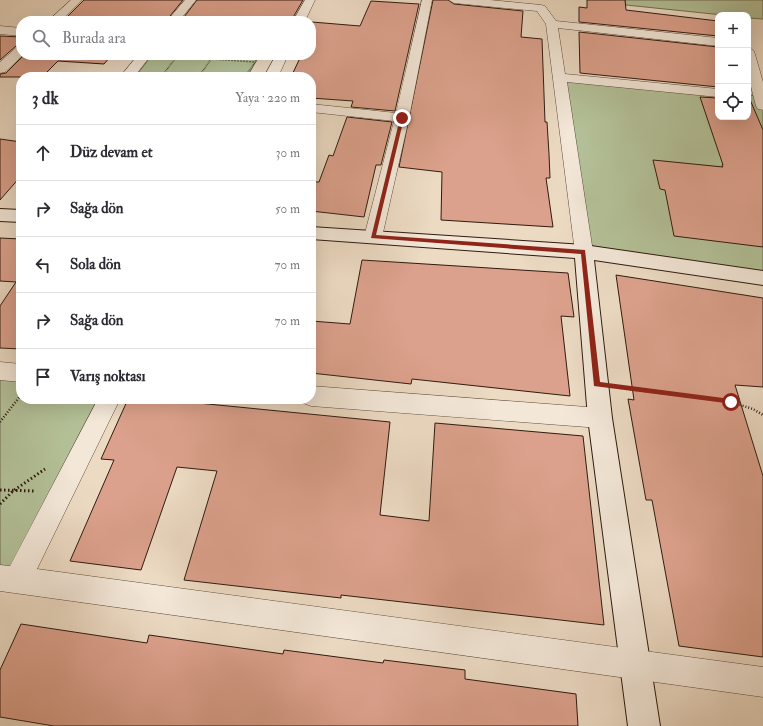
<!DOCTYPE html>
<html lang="tr">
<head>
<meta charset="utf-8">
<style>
  body { margin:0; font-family:"IM FELL Double Pica",serif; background:#f2f2f3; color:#2b2b33 }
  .controls { position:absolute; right:12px; top:12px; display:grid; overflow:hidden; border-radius:8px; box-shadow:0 4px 16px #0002 }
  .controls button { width:36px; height:36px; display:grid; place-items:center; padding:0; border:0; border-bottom:1px solid #e1e1e2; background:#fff; color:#2b2b33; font:20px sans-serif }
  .stop { position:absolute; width:12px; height:12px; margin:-9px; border:3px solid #8f2418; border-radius:50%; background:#fff }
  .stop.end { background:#8f2418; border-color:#fff; box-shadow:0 1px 4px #0008 }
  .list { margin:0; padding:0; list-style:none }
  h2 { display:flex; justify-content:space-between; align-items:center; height:52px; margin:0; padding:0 16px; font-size:17px }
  h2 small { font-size:13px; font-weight:400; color:#7c7c81 }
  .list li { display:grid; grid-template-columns:26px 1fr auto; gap:12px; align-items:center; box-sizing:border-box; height:56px; padding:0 16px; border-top:1px solid #e1e1e2 }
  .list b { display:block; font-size:15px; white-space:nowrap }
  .list em { font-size:13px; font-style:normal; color:#7c7c81 }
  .icon { flex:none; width:22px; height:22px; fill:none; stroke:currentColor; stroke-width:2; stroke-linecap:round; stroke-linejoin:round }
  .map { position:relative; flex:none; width:763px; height:726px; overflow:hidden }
  .search { position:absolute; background:#fff; box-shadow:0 4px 16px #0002; left:16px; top:16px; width:300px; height:44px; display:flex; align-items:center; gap:10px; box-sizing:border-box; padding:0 14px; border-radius:16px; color:#7c7c81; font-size:15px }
  .panel { position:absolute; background:#fff; box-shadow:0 4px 16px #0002; left:16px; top:72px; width:300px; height:332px; border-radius:16px }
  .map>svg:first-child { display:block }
  .green { fill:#b3c097; stroke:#726e54 }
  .building { fill:#dca18c; stroke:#301b10 }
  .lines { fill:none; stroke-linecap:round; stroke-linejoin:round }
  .minor-casing { stroke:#5f4b3d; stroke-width:1 }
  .secondary-casing { stroke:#301b10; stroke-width:2 }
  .path-far2 { stroke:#301b10; stroke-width:1.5; stroke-dasharray:0.5 1; stroke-linecap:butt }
  .path-far1 { stroke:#301b10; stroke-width:2.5; stroke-dasharray:1 2; stroke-linecap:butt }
  .path { stroke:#301b10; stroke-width:3; stroke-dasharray:1.5 2.5; stroke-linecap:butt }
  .minor { fill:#f3e7d8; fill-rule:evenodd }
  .secondary { fill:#f3e7d8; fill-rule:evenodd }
  .route { fill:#8f2418 }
</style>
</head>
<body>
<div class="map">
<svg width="763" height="726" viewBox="0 0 763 726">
  <rect width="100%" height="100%" fill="#ecdac3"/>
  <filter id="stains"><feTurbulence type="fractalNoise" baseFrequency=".005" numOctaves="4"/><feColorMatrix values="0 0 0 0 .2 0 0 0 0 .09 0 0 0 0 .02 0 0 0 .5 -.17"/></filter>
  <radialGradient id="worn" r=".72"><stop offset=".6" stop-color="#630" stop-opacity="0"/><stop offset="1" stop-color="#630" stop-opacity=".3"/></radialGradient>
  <!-- green -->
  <g class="green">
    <polygon points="625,0 763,0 763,19 748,18 748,15 723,15 626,5"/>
    <polygon points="152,55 250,55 259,56 247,77 135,77"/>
    <polygon points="560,77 718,93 718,117 748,117 748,95 759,96 763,106 763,278 584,252"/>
    <polygon points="0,371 21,373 21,399 109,399 17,581 0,578"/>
  </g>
  <!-- building -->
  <g class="building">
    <polygon points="84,0 183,0 166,21 63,21"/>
    <polygon points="197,0 303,0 291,21 181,21"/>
    <polygon points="433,0 448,0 454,4 523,11 521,37 542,39 545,122 547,122 549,154 550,178 546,178 553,227 441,220 442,172 399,167"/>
    <polygon points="587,0 625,0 626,10 718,21 718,36 579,22 579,7 587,8"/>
    <polygon points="371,1 419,4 395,111 351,107 353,101 311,98 311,77 291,77 300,58 296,58 297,55 311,55 312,22 360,26"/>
    <polygon points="579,32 718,47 718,87 580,73"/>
    <polygon points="0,36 21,37 21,45 16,46 0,60"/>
    <polygon points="24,55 112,55 104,64 58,61 42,77 0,77 0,74 6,73"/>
    <polygon points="748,95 763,130 763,247 674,236 665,190 660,189 653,160 723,167 722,165 723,165 700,97 718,98 718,117 748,117"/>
    <polygon points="347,117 392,122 381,165 376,165 364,217 311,211 311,182 319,182 329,155 333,156"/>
    <polygon points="0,139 21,142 21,176 0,200"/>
    <polygon points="0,238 21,239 21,349 0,348 0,306 16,282 0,281"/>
    <polygon points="362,260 568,273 574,317 561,316 570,396 412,379 411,384 311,373 311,321 350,324"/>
    <polygon points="616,275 763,298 763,387 735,385 763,476 763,657 679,646 652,500 646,500 628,399 634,400"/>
    <polygon points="128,399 157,399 390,422 380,515 429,521 435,423 583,436 604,625 341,595 341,598 184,580 217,471 177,467 141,570 70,561 114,460 101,459"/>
    <polygon points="21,624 147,643 149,635 283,654 284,650 383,663 384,660 465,670 465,679 576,694 578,726 54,726 0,717 0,670"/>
  </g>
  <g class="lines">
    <defs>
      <g id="minor">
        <polygon points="71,0 82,0 61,21 48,21"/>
        <polygon points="185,0 196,0 179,21 167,21"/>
        <polygon points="305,0 315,0 305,21 293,21"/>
        <polygon points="422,0 432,0 409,118 382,237 379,241 373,243 367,241 364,237 394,121 311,112 311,104 396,113"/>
        <polygon points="449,0 490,0 541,5 545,6 556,21 718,38 718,46 558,28 565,74 718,89 718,97 567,82 593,252 590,257 584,258 578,257 575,252 546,24 537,11 454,3"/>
        <polygon points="0,26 21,28 21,36 0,34"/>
        <polygon points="21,46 21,55 23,55 5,72 0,73 0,62 17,47"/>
        <polygon points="748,47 754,51 763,82 763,110 758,109 756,106 748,75"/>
        <polygon points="138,55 151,55 134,77 120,77"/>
        <polygon points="276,55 288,55 278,77 264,77"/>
        <polygon points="0,362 21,364 21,382 0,380"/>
        <polygon points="311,386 600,408 608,411 611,418 608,425 600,428 311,406 303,403 301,399 311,399"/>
        <polygon points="98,399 120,399 37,569 763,667 763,697 0,591 0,565 10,566"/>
      </g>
      <g id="secondary">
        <polygon points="0,209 21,210 21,222 0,221"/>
        <polygon points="311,227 584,245 763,271 763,285 594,260 612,418 660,726 628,726 588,418 575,258 311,239"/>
      </g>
    </defs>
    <!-- minor casing -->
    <use href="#minor" class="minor-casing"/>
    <!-- secondary casing -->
    <use href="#secondary" class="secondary-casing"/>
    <!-- path-far2 -->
    <g class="path-far2">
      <polyline points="195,55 211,59"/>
      <polyline points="242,55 259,56 245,77"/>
      <polyline points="161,77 178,55"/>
      <polyline points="188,77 200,75"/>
      <polyline points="228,77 200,75 211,59 254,62"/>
    </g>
    <!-- path-far1 -->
    <g class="path-far1">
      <polyline points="621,388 731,402 753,409 763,415"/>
      <polyline points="0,422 21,395"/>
    </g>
    <!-- path -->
    <g class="path">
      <polyline points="0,490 35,491"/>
      <polyline points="0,504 13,491 45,469"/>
    </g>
    <!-- minor -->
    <use href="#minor" class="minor"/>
    <!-- secondary -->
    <use href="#secondary" class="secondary"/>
  </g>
  <!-- route -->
  <polygon class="route" points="402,116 404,118 376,235 585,250 600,382 731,399 733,400 733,404 594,386 581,254 371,238 400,118"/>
  <rect width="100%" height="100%" filter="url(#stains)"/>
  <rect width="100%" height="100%" fill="url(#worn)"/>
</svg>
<div class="controls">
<button>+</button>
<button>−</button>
<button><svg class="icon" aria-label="locate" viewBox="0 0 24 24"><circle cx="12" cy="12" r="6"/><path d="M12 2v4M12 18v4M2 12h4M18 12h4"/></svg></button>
</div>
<div class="stop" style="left:731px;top:402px"></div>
<div class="stop end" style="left:402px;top:118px"></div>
<div class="search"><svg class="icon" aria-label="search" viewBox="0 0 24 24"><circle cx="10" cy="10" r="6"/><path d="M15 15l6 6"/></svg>Burada ara</div>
<section class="panel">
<h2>3 dk<small>Yaya · 220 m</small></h2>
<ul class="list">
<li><svg class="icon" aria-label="ahead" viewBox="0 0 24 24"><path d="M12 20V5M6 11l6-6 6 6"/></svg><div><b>Düz devam et</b></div><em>30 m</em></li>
<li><svg class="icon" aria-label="right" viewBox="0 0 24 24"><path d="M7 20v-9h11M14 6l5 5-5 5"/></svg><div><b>Sağa dön</b></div><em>50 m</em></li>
<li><svg class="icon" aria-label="left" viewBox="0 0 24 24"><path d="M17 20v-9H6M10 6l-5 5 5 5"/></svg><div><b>Sola dön</b></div><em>70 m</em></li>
<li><svg class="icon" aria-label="right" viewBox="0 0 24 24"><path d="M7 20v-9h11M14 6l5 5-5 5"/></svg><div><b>Sağa dön</b></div><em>70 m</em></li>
<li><svg class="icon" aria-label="arrive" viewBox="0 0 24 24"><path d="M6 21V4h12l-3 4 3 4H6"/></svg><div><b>Varış noktası</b></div></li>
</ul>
</section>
</div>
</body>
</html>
